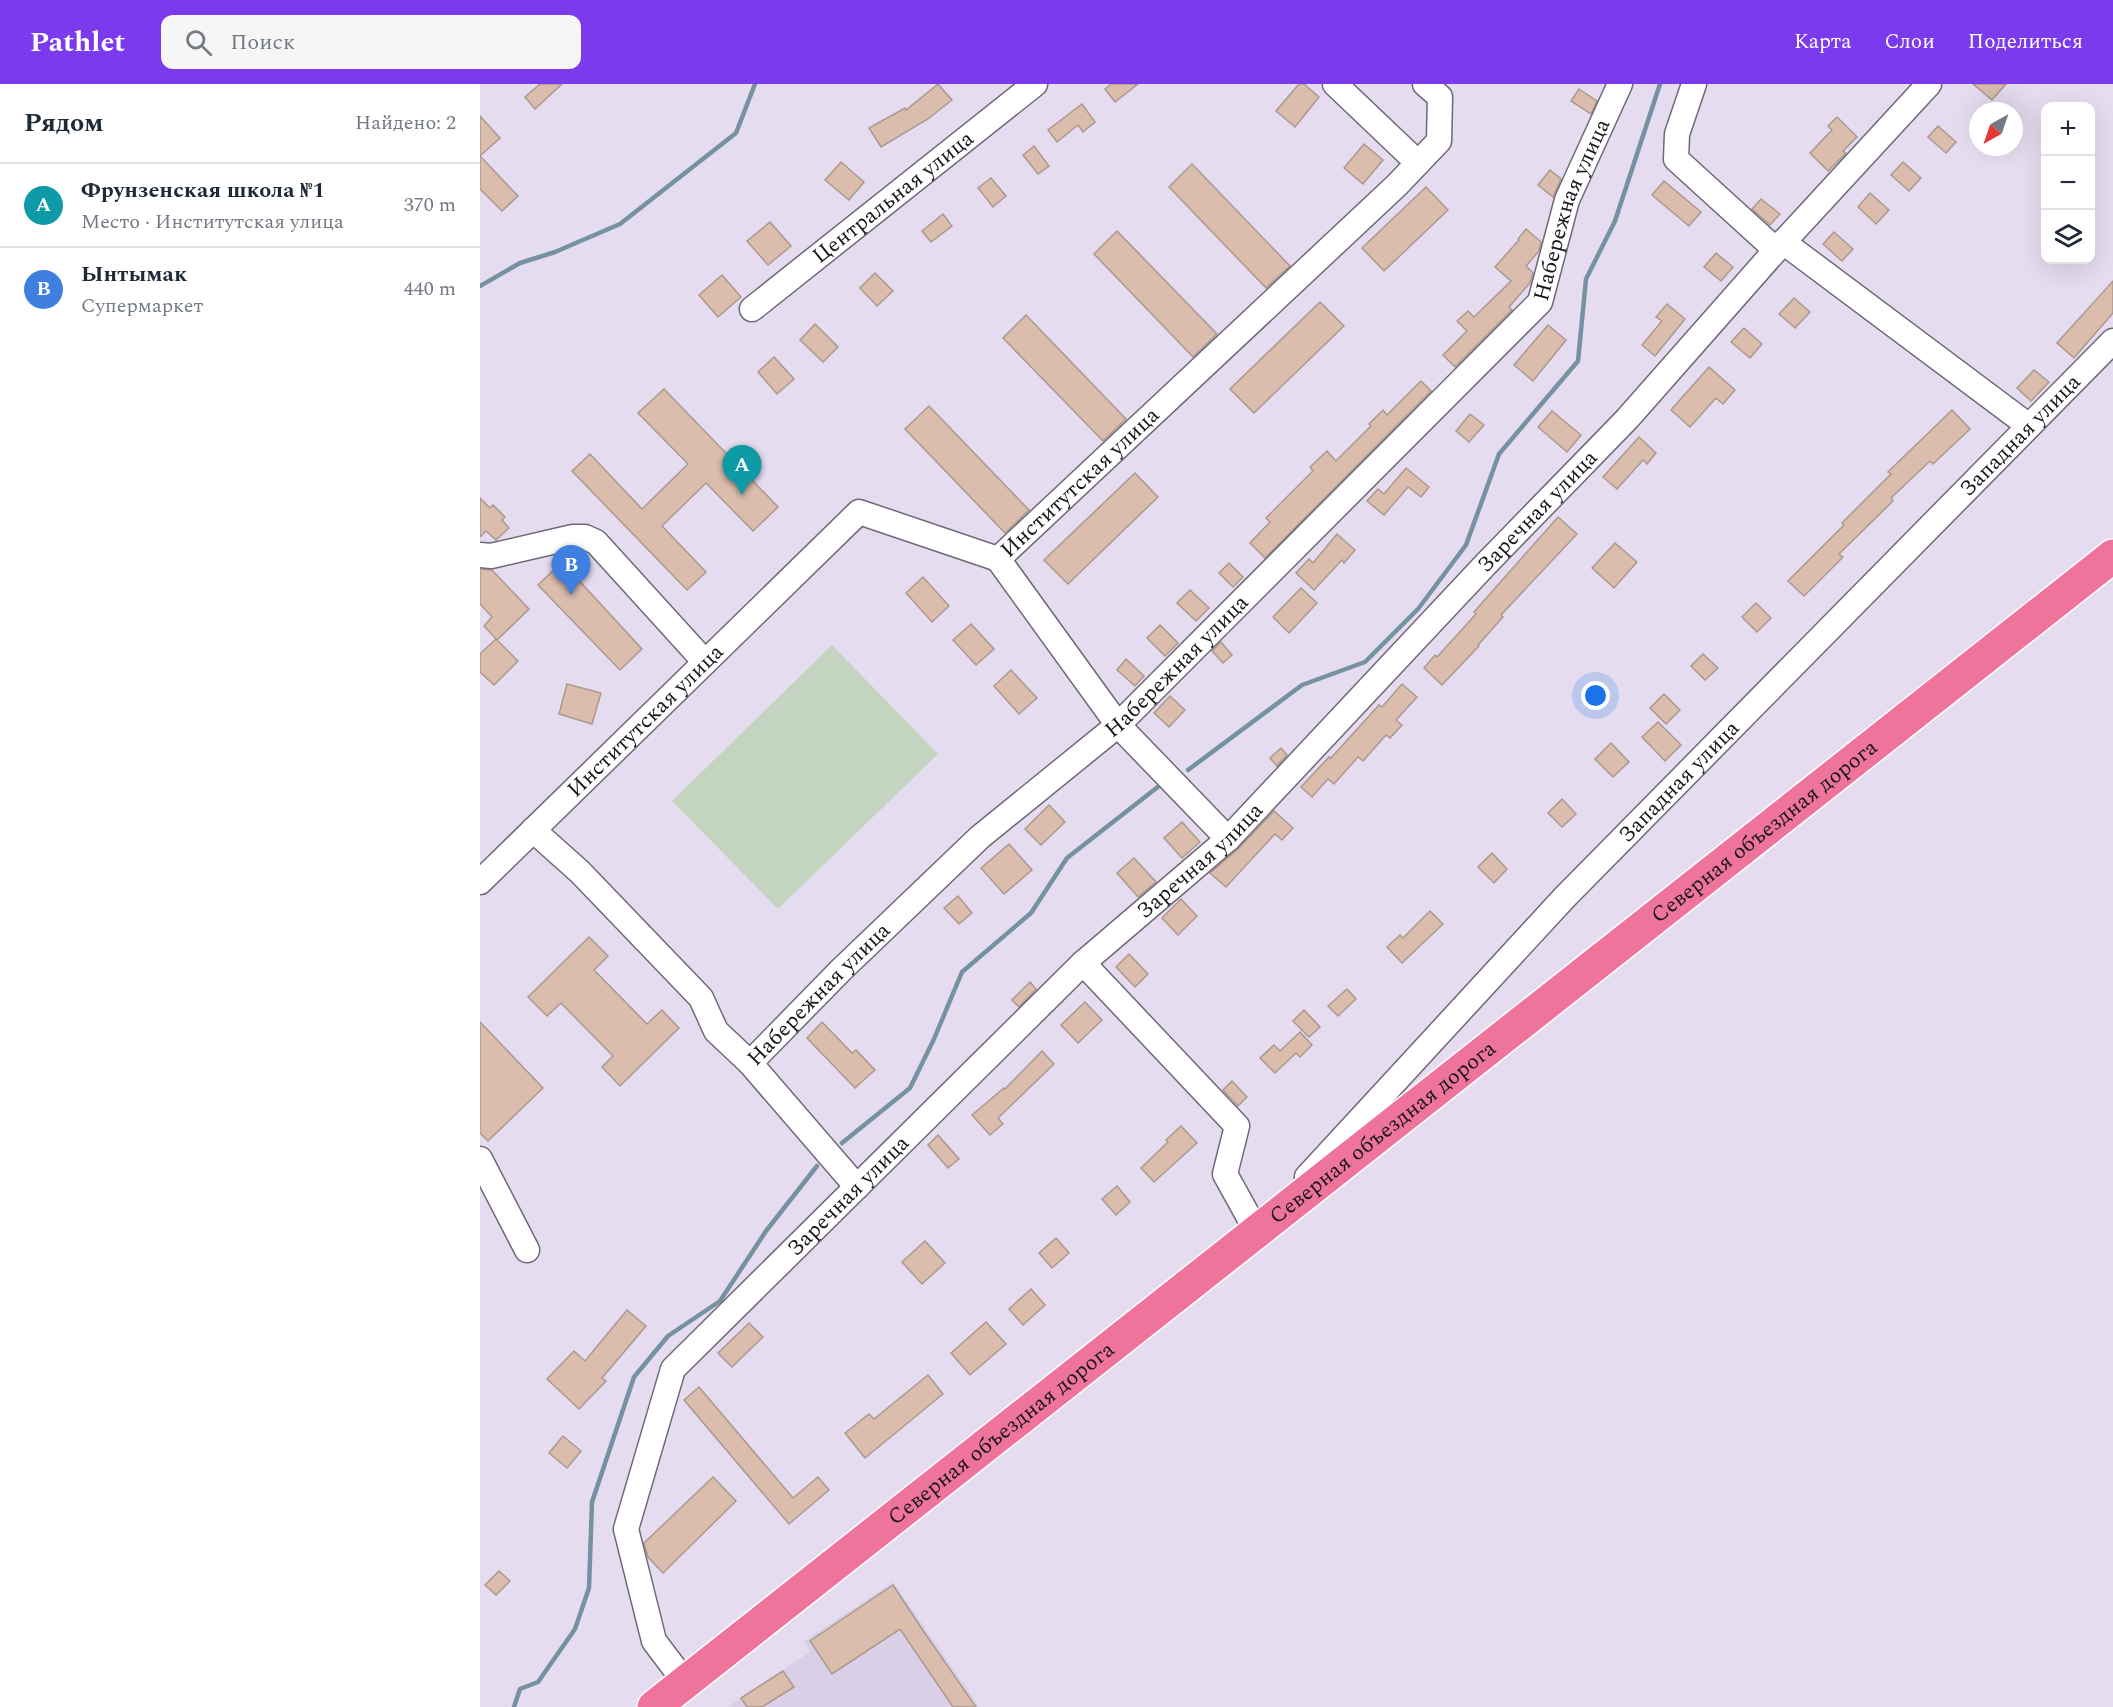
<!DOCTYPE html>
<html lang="ru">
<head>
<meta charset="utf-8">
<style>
  body { margin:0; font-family:Spectral,serif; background:#f6f6f7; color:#1f2937 }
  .controls { position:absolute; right:18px; top:18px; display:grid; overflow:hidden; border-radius:12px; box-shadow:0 6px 24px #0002 }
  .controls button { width:54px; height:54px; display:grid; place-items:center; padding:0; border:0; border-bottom:2px solid #e0e1e3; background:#fff; color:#1f2937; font:30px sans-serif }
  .compass { position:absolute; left:1489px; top:18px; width:54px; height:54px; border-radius:50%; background:#fff; box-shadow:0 6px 24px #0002; rotate:220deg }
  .you { position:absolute; left:1116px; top:612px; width:21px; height:21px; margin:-15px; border:4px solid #fff; border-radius:50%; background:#1a73e8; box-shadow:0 0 0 9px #1a73e833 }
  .badge { display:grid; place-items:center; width:39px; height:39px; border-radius:50%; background:#7c3aed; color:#fff; font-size:20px; font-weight:700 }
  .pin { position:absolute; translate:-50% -50px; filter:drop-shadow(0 2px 3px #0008) }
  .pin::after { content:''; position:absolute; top:32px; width:21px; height:18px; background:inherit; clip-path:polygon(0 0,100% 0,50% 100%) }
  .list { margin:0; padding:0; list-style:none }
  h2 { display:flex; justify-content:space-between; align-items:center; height:78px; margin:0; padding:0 24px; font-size:26px }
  h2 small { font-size:20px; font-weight:400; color:#747a83 }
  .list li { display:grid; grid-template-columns:39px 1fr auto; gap:18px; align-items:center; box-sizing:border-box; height:84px; padding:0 24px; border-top:2px solid #e0e1e3 }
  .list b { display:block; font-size:22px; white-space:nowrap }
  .list p { margin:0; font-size:20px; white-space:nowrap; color:#747a83 }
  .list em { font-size:20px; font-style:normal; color:#747a83 }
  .icon { flex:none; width:33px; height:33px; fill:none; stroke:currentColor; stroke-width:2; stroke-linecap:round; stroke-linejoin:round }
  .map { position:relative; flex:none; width:1633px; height:1623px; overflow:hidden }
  header { display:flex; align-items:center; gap:36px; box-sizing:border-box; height:84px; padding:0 30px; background:#7c3aed; color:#fff }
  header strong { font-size:28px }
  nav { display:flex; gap:33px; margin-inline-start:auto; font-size:21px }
  .search { width:420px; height:54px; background:#f6f6f7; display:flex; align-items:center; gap:15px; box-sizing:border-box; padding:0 21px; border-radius:12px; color:#747a83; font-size:22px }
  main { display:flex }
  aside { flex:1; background:#fff }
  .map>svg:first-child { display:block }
  .built { fill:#d9cfe7 }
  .green { fill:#c3d5c0 }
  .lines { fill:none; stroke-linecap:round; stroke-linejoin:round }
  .stream { stroke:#7692a2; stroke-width:4.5 }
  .building { fill:#dbbdae; stroke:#ab988f; stroke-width:1.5 }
  .minor-casing { stroke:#6f6878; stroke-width:27 }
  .highway-casing { stroke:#fff; stroke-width:36 }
  .minor { stroke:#fff; stroke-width:24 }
  .highway { stroke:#ee749b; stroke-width:33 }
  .labels { text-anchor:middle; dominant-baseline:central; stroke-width:5; stroke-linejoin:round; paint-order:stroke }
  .street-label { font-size:22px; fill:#18161c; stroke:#fff }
</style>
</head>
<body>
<header>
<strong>Pathlet</strong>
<div class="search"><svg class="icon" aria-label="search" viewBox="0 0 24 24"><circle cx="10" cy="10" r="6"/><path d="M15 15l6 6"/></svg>Поиск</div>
<nav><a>Карта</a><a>Слои</a><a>Поделиться</a></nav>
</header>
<main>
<aside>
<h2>Рядом<small>Найдено: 2</small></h2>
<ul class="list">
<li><span class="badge" style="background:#0f9aa8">A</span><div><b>Фрунзенская школа №1</b><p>Место · Институтская улица</p></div><em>370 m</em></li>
<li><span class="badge" style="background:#3f7fe0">B</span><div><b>Ынтымак</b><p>Супермаркет</p></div><em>440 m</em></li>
</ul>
</aside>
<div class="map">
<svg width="1633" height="1623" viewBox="0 0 1633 1623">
  <rect width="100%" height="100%" fill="#e5ddef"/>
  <!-- built -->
  <polygon class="built" points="413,1498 500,1623 247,1623 330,1568 324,1557"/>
  <!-- green -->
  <polygon class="green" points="352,561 458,670 298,825 192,717"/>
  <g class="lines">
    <!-- stream -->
    <g class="stream">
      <polyline points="0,202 40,179 75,168 140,140 256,49 275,0"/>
      <polyline points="708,686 822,601 885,578 938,525 986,461 1019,370 1098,277 1106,195 1135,137 1180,0"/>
      <polyline points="362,1059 430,1004 454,955 482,888 551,829 587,774 679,702"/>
      <polyline points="34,1623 40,1605 58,1598 95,1545 109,1504 112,1418 154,1293 188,1252 240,1217 286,1147 337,1082"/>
    </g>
  </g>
  <!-- building -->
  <g class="building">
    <polygon points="60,0 82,0 55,25 45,13"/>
    <polygon points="458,0 472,16 448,35 401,63 389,44 425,24 426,26"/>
    <polygon points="631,0 658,0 635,18 625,5"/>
    <polygon points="819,0 824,0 839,13 815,43 796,27"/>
    <polygon points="1493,0 1526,0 1512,16"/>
    <polygon points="1099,5 1117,17 1111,30 1091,17"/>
    <polygon points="602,20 615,38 603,48 598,41 577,58 568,46"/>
    <polygon points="0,32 20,54 0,72 38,112 22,127 0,105"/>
    <polygon points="1357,33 1377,53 1363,67 1366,69 1348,87 1330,69 1352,46 1348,42"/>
    <polygon points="1458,42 1476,58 1466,69 1448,53"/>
    <polygon points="884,60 903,76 883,100 864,84"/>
    <polygon points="554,62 569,82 558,90 543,71"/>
    <polygon points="361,78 384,98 369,116 345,96"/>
    <polygon points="1423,78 1441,94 1429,107 1411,91"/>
    <polygon points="712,80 810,182 786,204 689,103"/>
    <polygon points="1070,86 1081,95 1073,113 1058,101"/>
    <polygon points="511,94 526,112 513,123 498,104"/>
    <polygon points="1184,97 1221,128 1209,142 1172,111"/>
    <polygon points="946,103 968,126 904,187 882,164"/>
    <polygon points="1390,109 1409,126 1396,140 1378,123"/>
    <polygon points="1281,115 1300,130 1290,141 1272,125"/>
    <polygon points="463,130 472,142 451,158 442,147"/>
    <polygon points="290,138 311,162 288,181 267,157"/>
    <polygon points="1046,145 1061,158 1059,167 1046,182 1053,189 1050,199 1029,223 1032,226 975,283 963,271 987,247 977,237 988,227 994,233 1031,197 1015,183 1039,156 1038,155"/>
    <polygon points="637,147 737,250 713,273 614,170"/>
    <polygon points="1354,148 1373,165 1362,177 1343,160"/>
    <polygon points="1236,169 1253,183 1241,197 1224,183"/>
    <polygon points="395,189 413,207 397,222 380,204"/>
    <polygon points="242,191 261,213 238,233 219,211"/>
    <polygon points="1633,197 1633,229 1594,274 1577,259"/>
    <polygon points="1314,214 1330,228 1315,244 1299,230"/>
    <polygon points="840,218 864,242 774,329 750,305"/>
    <polygon points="1187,220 1205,235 1175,272 1162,261 1182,237 1176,233"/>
    <polygon points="546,231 646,335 623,357 523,254"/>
    <polygon points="335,240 358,263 343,278 320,256"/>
    <polygon points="1068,241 1086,256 1053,297 1034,281"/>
    <polygon points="1264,244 1282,260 1270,274 1251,258"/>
    <polygon points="294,273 314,295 297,310 278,288"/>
    <polygon points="1229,283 1255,306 1243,320 1236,314 1210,343 1191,326"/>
    <polygon points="1554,286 1569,298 1551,317 1537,304"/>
    <polygon points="941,297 951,307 785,474 770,459 790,438 786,434 833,387 830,383 847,367 856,377 891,342 889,340 903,326 907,331"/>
    <polygon points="184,305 298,423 273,447 226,399 182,442 226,488 207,506 92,387 110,370 162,425 208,380 158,329"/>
    <polygon points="449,322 549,426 525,449 425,345"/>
    <polygon points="1472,326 1490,345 1453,380 1450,377 1411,414 1413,417 1359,470 1363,473 1324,512 1308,497 1364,441 1362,439 1411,390 1408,388"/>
    <polygon points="1072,327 1101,351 1087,368 1058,343"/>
    <polygon points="990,330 1004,341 989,358 976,347"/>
    <polygon points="1159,353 1176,369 1167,380 1163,376 1137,405 1123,393"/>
    <polygon points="926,384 949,403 941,413 928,403 904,431 887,417 898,405 904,410"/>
    <polygon points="655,389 678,413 588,500 564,476"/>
    <polygon points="0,414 10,424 13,421 25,433 22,436 29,444 16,456 6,447 0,453"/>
    <polygon points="1078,433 1097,450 1021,531 1023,533 998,561 999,562 962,601 944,584 955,571 957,573 996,530 994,528"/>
    <polygon points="857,450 875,466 864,479 862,476 834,506 816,489 829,475 833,479"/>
    <polygon points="1135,459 1157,478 1134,504 1112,484"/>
    <polygon points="82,478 162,565 140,586 58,501"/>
    <polygon points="749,479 763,493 753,503 739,489"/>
    <polygon points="0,485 12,486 49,525 17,556 4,542 12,533 0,520"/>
    <polygon points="443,493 469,522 452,538 426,509"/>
    <polygon points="821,504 837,519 809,549 793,533"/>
    <polygon points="710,506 729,524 716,537 697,519"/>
    <polygon points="1276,519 1291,534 1277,548 1262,533"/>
    <polygon points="491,540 514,565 496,581 473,556"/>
    <polygon points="680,541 698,559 685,572 667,554"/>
    <polygon points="16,555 38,577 14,601 0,588 0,570"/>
    <polygon points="741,558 752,571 743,579 732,567"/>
    <polygon points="1223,570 1238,584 1225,596 1211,582"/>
    <polygon points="646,575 664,592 655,602 637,586"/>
    <polygon points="531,586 557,614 539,630 514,602"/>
    <polygon points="87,600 121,609 112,640 79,630"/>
    <polygon points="922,600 937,613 916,636 922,641 910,654 906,651 883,677 878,673 854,700 848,695 832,713 821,703 849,673 851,674 899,621 902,623"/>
    <polygon points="1184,610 1200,626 1186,640 1170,624"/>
    <polygon points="690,612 705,626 689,643 674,629"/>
    <polygon points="1178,638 1201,661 1185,677 1162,653"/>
    <polygon points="1131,659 1149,678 1133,693 1115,675"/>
    <polygon points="801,664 807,671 797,682 790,674"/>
    <polygon points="1082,715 1096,730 1082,743 1068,729"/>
    <polygon points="569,721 585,738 561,761 545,745"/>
    <polygon points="794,727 813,744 802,756 795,750 746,803 730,789 758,765"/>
    <polygon points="702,738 720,758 702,774 684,754"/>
    <polygon points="529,760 552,786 524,810 501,784"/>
    <polygon points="1012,769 1027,785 1014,799 998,783"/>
    <polygon points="654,774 676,798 658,813 637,789"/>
    <polygon points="478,812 492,829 479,840 464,824"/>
    <polygon points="701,815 717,832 698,851 682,834"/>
    <polygon points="950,827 963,840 922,879 907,863 920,851 923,854"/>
    <polygon points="109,853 128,872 114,886 167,940 182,926 199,944 140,1002 122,983 133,972 81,919 67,932 48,913"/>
    <polygon points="649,870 668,890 655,903 636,883"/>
    <polygon points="550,898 556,905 539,923 532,916"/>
    <polygon points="867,905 876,915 858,932 848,922"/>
    <polygon points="605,918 622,936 598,959 581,941"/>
    <polygon points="824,926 840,943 829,953 813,937"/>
    <polygon points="0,938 63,1004 8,1057 0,1049"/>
    <polygon points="342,938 372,969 376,966 395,986 375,1004 327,954"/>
    <polygon points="820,948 832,961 820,973 816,969 795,989 780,974 794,961 800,967"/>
    <polygon points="562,967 574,980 518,1034 523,1040 510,1051 492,1031 524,1004 525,1005"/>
    <polygon points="752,997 767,1013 758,1022 743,1006"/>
    <polygon points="701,1042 717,1059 674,1098 661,1084 688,1058 686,1056"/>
    <polygon points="458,1051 479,1075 468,1084 448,1061"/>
    <polygon points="637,1102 650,1118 636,1131 622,1115"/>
    <polygon points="576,1154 589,1169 572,1184 559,1169"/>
    <polygon points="445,1157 465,1179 442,1200 422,1178"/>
    <polygon points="551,1205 565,1221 543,1241 529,1225"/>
    <polygon points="147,1226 166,1242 122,1294 126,1297 99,1325 67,1295 94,1267 105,1277"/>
    <polygon points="506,1238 526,1260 490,1291 471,1269"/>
    <polygon points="269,1239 283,1253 252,1283 238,1269"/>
    <polygon points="448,1291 463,1310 385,1374 365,1349 389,1330 394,1335"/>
    <polygon points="219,1303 313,1414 338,1393 349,1406 309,1440 204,1316"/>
    <polygon points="83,1352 101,1367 87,1384 69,1369"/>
    <polygon points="233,1393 256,1417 183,1489 168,1473 164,1459"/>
    <polygon points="19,1487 30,1497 16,1511 5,1501"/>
    <polygon points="413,1501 442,1545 496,1623 473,1623 420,1545 352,1590 330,1557"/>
    <polygon points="303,1587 314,1603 282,1623 267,1623 261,1614"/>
  </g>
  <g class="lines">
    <defs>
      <g id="minor">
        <polyline points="855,0 938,79"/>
        <polyline points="1214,0 1197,50 1196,75 1296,166"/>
        <polyline points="1303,158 1549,342"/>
        <path id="s1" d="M272 225 555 0"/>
        <polyline points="0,471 11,472 93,453 105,453 116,458 225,578"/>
        <path id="s2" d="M518 475 917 101 959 57 960 13 945 0"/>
        <polyline points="518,475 638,641 748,755"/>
        <polyline points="53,746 100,788 221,914 236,947 270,979"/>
        <path id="s3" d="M0 798 379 428 518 475"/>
        <polyline points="603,879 757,1042 745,1090 777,1148 787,1136"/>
        <polyline points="0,1075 47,1166"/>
        <path id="s4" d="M827 1093 1084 814 1633 257"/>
        <path id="s5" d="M377 1103 270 979 361 886 500 753 638 641 1060 218 1087 116 1140 0"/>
        <path id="s6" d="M205 1598 174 1557 146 1445 193 1285 603 879 748 755 1005 481 1147 335 1296 166 1449 0"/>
      </g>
      <g id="highway">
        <path id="s7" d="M174 1623 1633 472"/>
      </g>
    </defs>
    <!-- minor casing -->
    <use href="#minor" class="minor-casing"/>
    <!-- highway casing -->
    <use href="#highway" class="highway-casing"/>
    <!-- minor -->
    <use href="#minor" class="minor"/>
    <!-- highway -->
    <use href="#highway" class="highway"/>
  </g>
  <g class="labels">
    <!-- street labels -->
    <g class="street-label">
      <text stroke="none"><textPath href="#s1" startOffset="180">Центральная улица</textPath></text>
      <text stroke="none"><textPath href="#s5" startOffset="1359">Набережная улица</textPath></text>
      <text stroke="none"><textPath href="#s4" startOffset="1029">Западная улица</textPath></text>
      <text stroke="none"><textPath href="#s2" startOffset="112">Институтская улица</textPath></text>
      <text stroke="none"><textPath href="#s6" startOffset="1552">Заречная улица</textPath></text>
      <text stroke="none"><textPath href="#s5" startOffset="747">Набережная улица</textPath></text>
      <text stroke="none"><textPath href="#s3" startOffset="231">Институтская улица</textPath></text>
      <text stroke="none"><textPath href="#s4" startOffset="543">Западная улица</textPath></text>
      <text stroke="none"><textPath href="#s7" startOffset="1414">Северная объездная дорога</textPath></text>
      <text stroke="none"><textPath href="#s6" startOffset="1066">Заречная улица</textPath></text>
      <text stroke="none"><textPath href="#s5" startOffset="261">Набережная улица</textPath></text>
      <text stroke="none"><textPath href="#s7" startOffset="928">Северная объездная дорога</textPath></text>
      <text stroke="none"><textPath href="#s6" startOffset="580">Заречная улица</textPath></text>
      <text stroke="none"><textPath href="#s7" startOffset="442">Северная объездная дорога</textPath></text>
    </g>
  </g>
</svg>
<div class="controls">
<button>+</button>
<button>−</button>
<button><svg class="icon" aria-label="layers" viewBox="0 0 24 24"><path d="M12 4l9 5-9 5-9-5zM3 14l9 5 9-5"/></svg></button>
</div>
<svg class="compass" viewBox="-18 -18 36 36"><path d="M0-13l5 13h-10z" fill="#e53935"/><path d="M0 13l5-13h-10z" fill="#747a83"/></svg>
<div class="you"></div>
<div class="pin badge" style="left:262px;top:411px;background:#0f9aa8">A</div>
<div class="pin badge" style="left:91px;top:511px;background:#3f7fe0">B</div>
</div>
</main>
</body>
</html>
